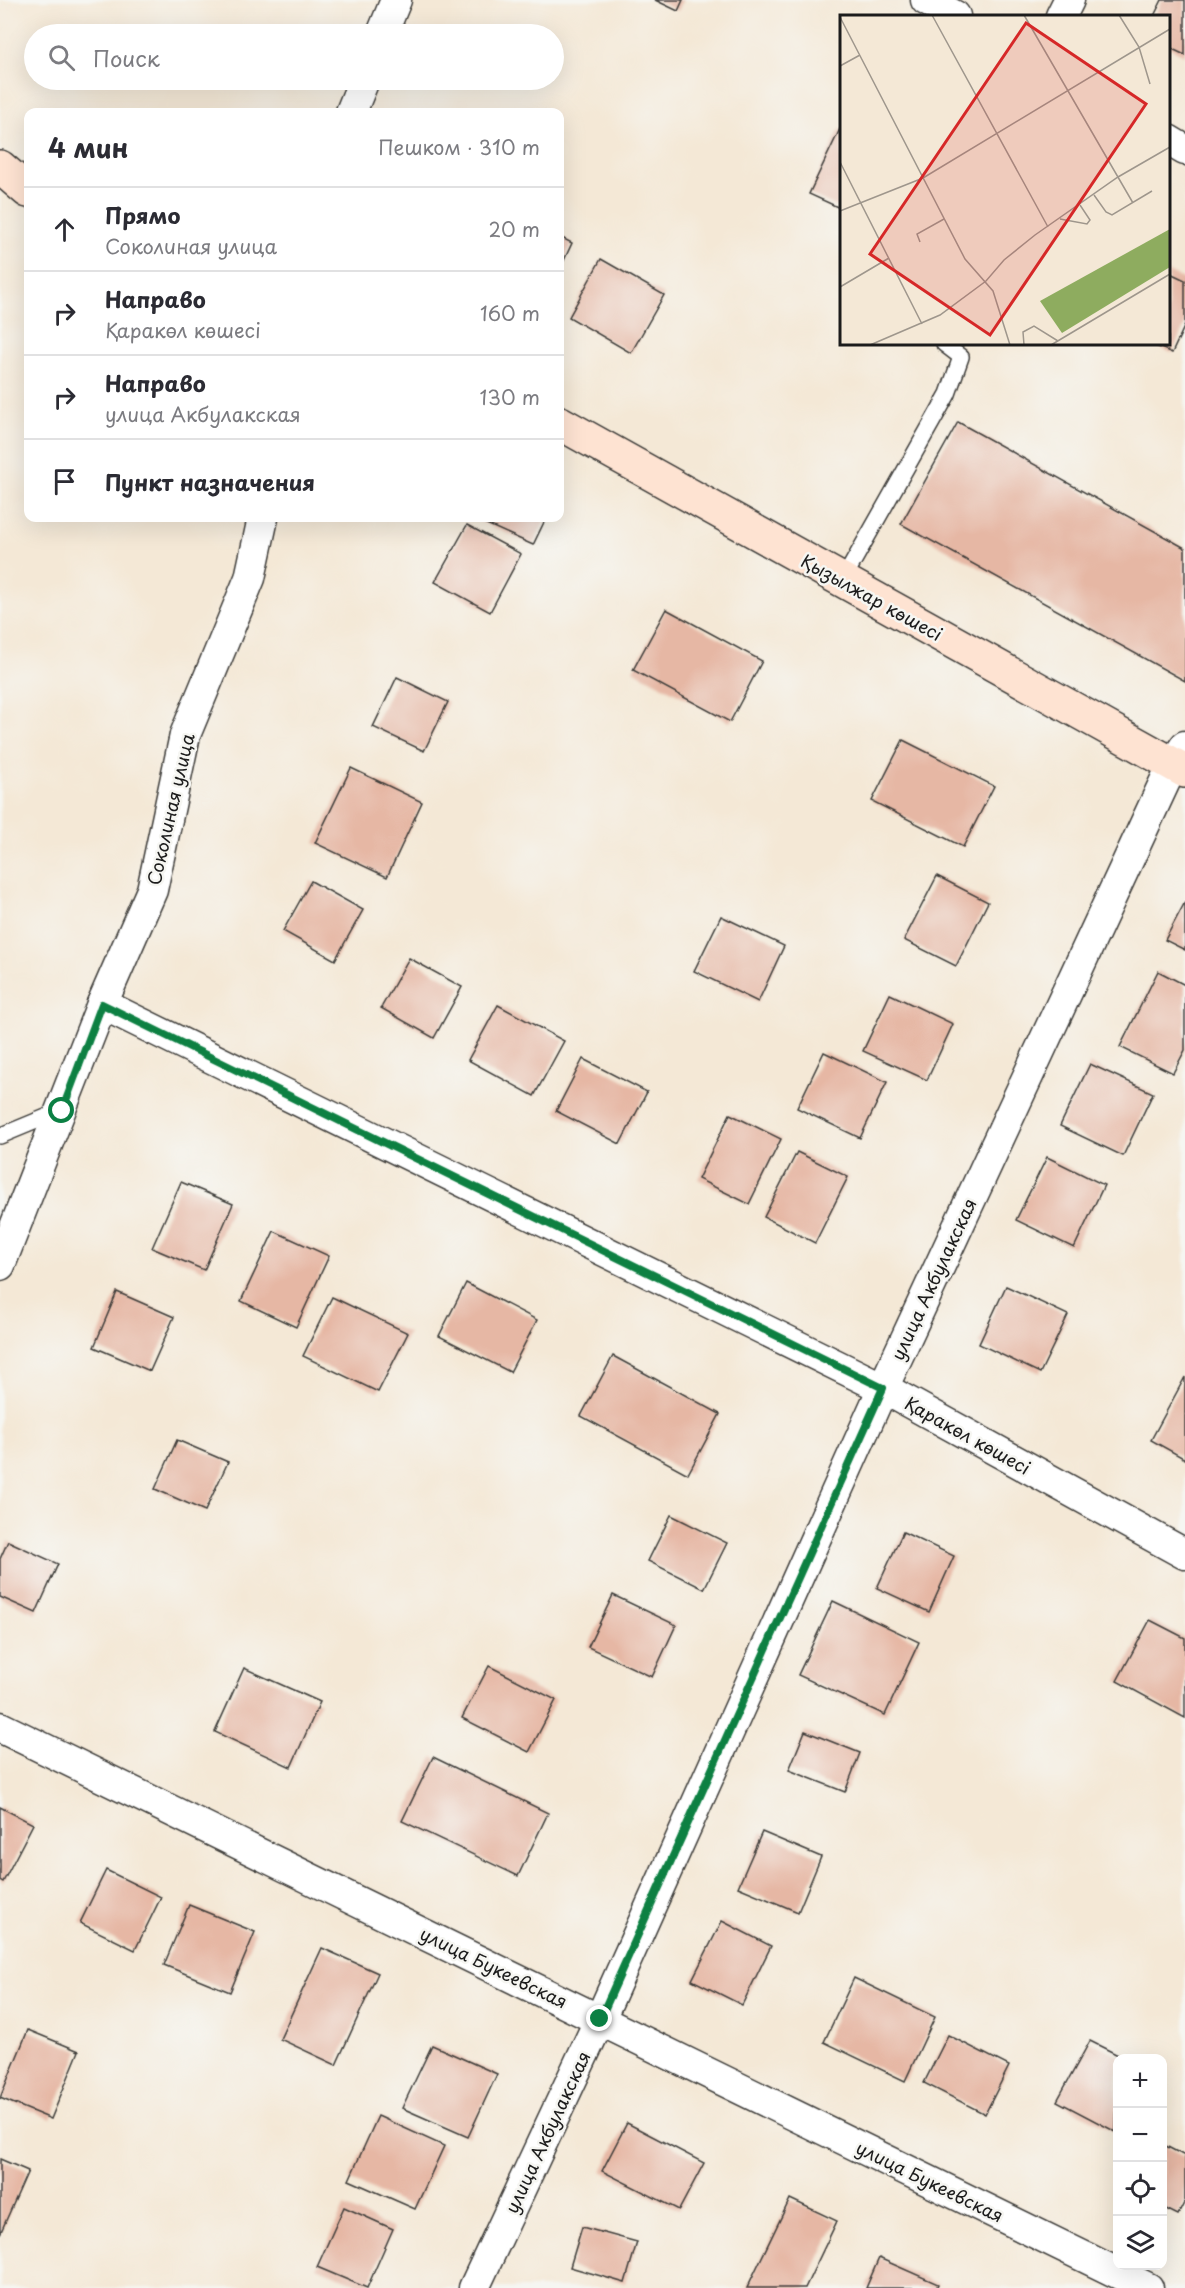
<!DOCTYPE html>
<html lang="ru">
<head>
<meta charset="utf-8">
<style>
  body { margin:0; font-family:"Playpen Sans",sans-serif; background:#f2f2f3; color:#2b2b33 }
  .controls { position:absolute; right:18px; bottom:18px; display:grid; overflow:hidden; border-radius:12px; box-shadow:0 6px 24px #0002 }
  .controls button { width:54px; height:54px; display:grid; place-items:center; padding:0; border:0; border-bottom:2px solid #e1e1e2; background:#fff; color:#2b2b33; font:30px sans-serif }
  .stop { position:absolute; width:18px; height:18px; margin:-14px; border:4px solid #0b8043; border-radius:50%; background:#fff }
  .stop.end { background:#0b8043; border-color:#fff; box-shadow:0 2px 6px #0008 }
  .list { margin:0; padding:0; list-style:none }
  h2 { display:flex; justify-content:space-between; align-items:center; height:78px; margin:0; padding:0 24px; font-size:26px }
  h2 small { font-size:20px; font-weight:400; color:#7c7c81 }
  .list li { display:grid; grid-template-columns:39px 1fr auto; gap:18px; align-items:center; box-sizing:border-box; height:84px; padding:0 24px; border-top:2px solid #e1e1e2 }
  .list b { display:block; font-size:22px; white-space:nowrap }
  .list p { margin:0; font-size:20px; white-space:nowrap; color:#7c7c81 }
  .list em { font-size:20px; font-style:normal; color:#7c7c81 }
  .icon { flex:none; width:33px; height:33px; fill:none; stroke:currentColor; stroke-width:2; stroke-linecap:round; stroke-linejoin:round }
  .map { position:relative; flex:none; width:1185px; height:2288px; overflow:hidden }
  .search { position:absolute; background:#fff; box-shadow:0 6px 24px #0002; left:24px; top:24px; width:540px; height:66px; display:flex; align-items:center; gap:15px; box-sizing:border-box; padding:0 21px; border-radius:33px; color:#7c7c81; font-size:22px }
  .panel { position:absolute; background:#fff; box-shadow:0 6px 24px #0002; left:24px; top:108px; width:540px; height:414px; border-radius:12px }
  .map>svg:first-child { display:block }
  .building { fill:#e6b7a4 }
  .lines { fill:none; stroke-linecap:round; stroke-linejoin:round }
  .lane-casing { stroke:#3c3b38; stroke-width:18 }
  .street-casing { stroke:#3c3b38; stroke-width:33 }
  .secondary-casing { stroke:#3c3b38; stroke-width:36 }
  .lane { stroke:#fff; stroke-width:15 }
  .street { stroke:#fff; stroke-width:30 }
  .secondary { stroke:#fee3d2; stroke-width:33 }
  .route { stroke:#0b8043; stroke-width:8 }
  .labels { text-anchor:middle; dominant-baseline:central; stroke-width:5; stroke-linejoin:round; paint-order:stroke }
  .street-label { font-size:18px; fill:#1c1c1c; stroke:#f6f6f2 }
  .inset-road { fill:none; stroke:#9e968c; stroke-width:1.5 }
  .view { fill:#d62828; fill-opacity:0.15; stroke:#d62828; stroke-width:3 }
  .inset-edge { fill:none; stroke:#1c1c1c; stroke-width:3 }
</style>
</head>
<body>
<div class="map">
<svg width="1185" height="2288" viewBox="0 0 1185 2288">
  <rect width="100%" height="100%" fill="#f6f6f2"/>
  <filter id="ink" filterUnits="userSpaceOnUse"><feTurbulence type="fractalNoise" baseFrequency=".0167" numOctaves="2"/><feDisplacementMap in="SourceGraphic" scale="12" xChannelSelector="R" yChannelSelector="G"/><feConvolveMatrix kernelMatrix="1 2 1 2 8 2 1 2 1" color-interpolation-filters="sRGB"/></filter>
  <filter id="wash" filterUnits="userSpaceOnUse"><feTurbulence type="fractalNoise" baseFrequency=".008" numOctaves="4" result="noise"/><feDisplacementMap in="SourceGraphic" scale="24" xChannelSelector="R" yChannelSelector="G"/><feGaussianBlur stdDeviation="1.35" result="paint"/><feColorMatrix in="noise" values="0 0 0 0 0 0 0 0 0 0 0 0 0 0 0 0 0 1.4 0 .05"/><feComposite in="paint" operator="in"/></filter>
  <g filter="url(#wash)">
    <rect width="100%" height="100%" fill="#f4e8d6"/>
    <g id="blocks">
      <!-- building -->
      <g class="building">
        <polygon points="655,0 683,0 678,11"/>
        <polygon points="1162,0 1185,0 1185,55 1168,47 1168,16 1154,16"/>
        <polygon points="840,129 842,130 842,209 809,194"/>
        <polygon points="560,237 572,243 560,269"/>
        <polygon points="601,259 664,295 631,353 569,317"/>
        <polygon points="1168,272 1185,280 1185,325 1172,353 1152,344 1168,344"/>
        <polygon points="958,422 1185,548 1185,681 901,524"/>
        <polygon points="473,518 546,518 533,545"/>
        <polygon points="467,525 521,554 490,612 435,582"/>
        <polygon points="666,609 762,661 730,722 633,670"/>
        <polygon points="397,677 448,702 424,751 373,727"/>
        <polygon points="903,740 994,786 963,847 872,801"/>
        <polygon points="351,768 422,802 387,877 315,843"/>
        <polygon points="937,876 988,902 956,966 904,940"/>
        <polygon points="311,881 363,910 335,960 283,931"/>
        <polygon points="1185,902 1185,950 1165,940"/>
        <polygon points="721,916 784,946 758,1002 694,971"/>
        <polygon points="409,958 462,987 434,1038 381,1008"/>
        <polygon points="1158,971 1185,985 1185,1050 1173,1073 1120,1047"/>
        <polygon points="890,994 953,1024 927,1080 863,1051"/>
        <polygon points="498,1005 564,1041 534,1096 468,1060"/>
        <polygon points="824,1052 887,1082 860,1138 797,1108"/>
        <polygon points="583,1059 647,1092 620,1144 556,1111"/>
        <polygon points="1090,1064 1153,1093 1123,1156 1060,1126"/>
        <polygon points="730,1114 781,1139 749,1204 698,1179"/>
        <polygon points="797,1152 848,1177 815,1243 764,1217"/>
        <polygon points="1047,1157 1104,1185 1074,1248 1016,1220"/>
        <polygon points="181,1182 233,1204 204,1270 152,1248"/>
        <polygon points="274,1231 329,1256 296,1327 241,1301"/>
        <polygon points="466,1283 537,1320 510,1372 439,1336"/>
        <polygon points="1006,1286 1068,1315 1040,1373 979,1344"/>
        <polygon points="117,1292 174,1317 150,1371 94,1347"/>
        <polygon points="332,1297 408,1333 378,1392 303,1356"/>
        <polygon points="613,1356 720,1414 688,1474 581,1416"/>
        <polygon points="1185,1377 1185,1459 1151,1440"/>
        <polygon points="177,1440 228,1462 205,1511 155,1489"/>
        <polygon points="671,1515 727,1543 704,1589 648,1561"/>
        <polygon points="903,1532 954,1556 929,1612 877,1588"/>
        <polygon points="8,1541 58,1564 36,1613 0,1597 0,1559"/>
        <polygon points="613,1595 676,1625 652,1677 588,1647"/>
        <polygon points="833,1601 919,1642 885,1715 798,1675"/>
        <polygon points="1150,1620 1185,1638 1185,1718 1117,1681"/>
        <polygon points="489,1666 556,1700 529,1752 462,1718"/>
        <polygon points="244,1668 320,1702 291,1767 215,1732"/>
        <polygon points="805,1731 860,1753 845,1792 789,1770"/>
        <polygon points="433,1757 548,1813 518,1876 402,1821"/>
        <polygon points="0,1807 33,1824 3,1882 0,1880"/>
        <polygon points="762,1832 821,1857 798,1912 738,1887"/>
        <polygon points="106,1870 161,1897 135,1950 80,1923"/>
        <polygon points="189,1905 255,1932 230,1992 164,1965"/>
        <polygon points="722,1921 771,1946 742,2005 692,1980"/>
        <polygon points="322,1948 378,1973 336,2065 280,2039"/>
        <polygon points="854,1978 935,2017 905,2081 824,2042"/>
        <polygon points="28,2030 79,2051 51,2119 0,2098"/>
        <polygon points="948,2035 1009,2066 985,2114 924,2083"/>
        <polygon points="1090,2041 1124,2058 1118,2058 1116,2132 1057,2101"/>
        <polygon points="432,2045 497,2074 468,2137 402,2108"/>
        <polygon points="378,2116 444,2146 415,2209 349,2180"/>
        <polygon points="627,2123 704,2163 679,2210 602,2171"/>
        <polygon points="1162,2144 1185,2156 1185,2201 1178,2215 1162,2207"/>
        <polygon points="0,2159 28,2171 0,2234"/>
        <polygon points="790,2199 837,2221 805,2288 747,2288"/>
        <polygon points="344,2207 393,2229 367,2288 317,2267"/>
        <polygon points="582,2227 637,2242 625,2283 570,2267"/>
        <polygon points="879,2258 938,2284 936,2288 866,2288"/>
      </g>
    </g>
  </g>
  <g filter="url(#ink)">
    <use href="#blocks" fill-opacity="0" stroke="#3c3b38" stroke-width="1.5"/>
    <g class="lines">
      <defs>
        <g id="lane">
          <polyline points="843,580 948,394 961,357 944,344"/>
          <polyline points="0,1136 58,1112"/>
        </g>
        <g id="street">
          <polyline points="926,0 955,16"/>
          <polyline points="1061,16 1069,0"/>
          <polyline points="382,34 396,0"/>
          <polyline points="351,112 364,80"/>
          <polyline points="1168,140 1185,150"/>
          <polyline points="102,1004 883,1388 1185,1554"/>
          <polyline points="0,1265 102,1004 152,890 185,735 250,578 263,518"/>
          <polyline points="0,1727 1148,2288"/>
          <polyline points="474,2288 600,2019 883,1388 1173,764 1185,746"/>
        </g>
        <g id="secondary">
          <polyline points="0,167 28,191"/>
          <polyline points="560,423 1185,771"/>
        </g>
      </defs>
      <!-- lane casing -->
      <use href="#lane" class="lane-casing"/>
      <!-- street casing -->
      <use href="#street" class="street-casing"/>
      <!-- secondary casing -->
      <use href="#secondary" class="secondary-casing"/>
      <!-- lane -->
      <use href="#lane" class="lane"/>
      <!-- street -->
      <use href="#street" class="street"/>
      <!-- secondary -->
      <use href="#secondary" class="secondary"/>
    </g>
  </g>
  <g class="lines" filter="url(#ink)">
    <!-- route -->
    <polyline class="route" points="62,1111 102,1004 883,1388 600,2019"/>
  </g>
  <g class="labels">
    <!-- street labels -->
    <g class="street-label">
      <text transform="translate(872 597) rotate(29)">Қызылжар көшесі</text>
      <text transform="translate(170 809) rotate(-77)">Соколиная улица</text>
      <text transform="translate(933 1279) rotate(-65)">улица Акбулакская</text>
      <text transform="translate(968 1435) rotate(29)">Қаракөл көшесі</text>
      <text transform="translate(494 1967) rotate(26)">улица Букеевская</text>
      <text transform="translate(547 2132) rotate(-65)">улица Акбулакская</text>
      <text transform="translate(930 2181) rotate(26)">улица Букеевская</text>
    </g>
  </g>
  <!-- overview -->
  <g transform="translate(840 15)">
    <rect width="330" height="330" fill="#f4e8d6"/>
    <path d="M330 214V252L222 318 200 286Z" fill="#8eac5f"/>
    <path class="inset-road" d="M92 0 208 212M184 0 293 188M279 0 299 32 310 69M0 2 125 244 153 276 170 330M0 51 20 40M0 147 82 309M254 180 266 197 272 200 312 176M0 196 83 163 330 14M220 204 247 209 250 205 240 190M80 227 77 219 104 204M0 272 49 243M30 330 100 300 146 266 164 245 195 220 278 162 330 132M184 330 183 317 194 311 218 326M211 330 330 259"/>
    <path class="view" d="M186 8 306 89 150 320 30 239Z"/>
    <rect width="330" height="330" class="inset-edge"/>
  </g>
</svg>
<div class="controls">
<button>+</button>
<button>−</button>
<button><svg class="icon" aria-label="locate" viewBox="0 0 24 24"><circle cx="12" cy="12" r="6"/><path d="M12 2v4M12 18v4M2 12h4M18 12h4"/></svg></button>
<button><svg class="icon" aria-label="layers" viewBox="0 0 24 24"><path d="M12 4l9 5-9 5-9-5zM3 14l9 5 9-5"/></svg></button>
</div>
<div class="stop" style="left:62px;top:1111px"></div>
<div class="stop end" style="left:600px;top:2019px"></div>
<div class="search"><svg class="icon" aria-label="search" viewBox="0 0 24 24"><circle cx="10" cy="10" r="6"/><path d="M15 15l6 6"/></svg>Поиск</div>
<section class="panel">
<h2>4 мин<small>Пешком · 310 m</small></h2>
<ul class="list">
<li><svg class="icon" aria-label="ahead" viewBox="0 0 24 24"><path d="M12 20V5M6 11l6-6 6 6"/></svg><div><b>Прямо</b><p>Соколиная улица</p></div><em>20 m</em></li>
<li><svg class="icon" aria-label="right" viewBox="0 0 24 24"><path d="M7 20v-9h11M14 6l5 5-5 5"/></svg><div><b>Направо</b><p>Қаракөл көшесі</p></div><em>160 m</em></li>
<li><svg class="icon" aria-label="right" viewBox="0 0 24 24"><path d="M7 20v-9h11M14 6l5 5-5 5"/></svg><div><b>Направо</b><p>улица Акбулакская</p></div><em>130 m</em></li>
<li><svg class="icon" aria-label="arrive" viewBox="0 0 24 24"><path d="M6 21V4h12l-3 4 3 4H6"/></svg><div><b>Пункт назначения</b></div></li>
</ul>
</section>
</div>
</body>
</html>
